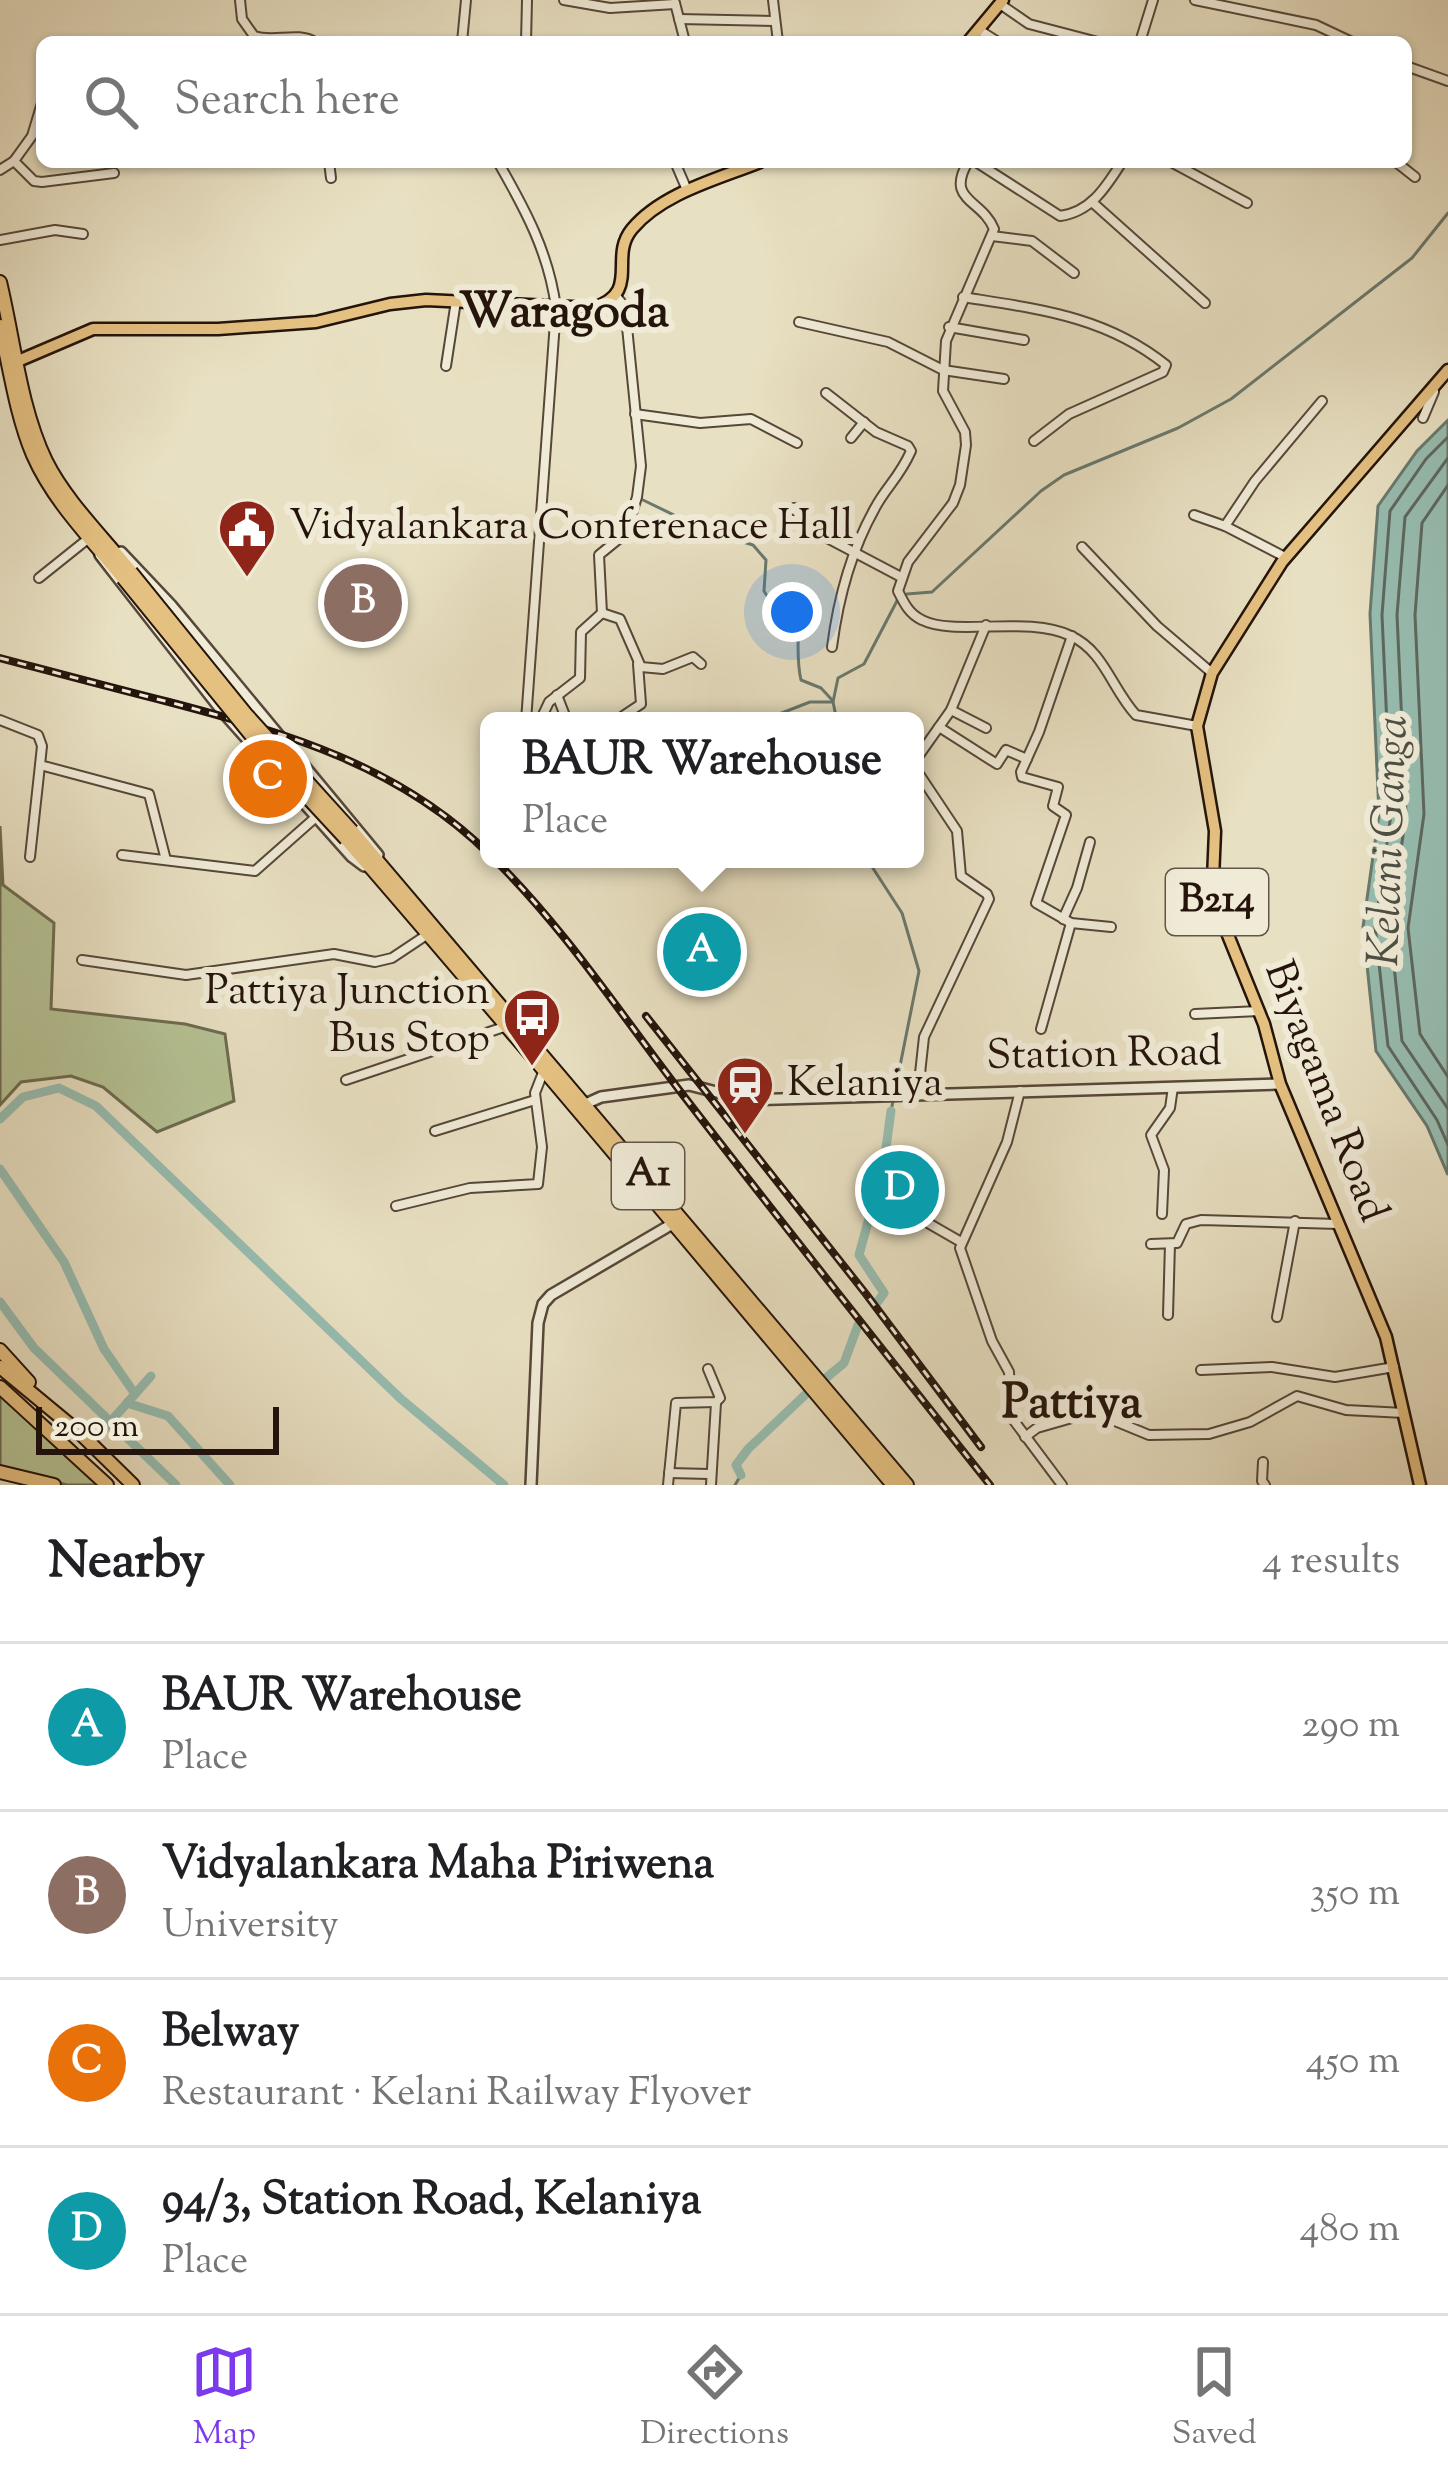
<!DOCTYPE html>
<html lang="en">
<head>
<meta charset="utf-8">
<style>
  body { margin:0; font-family:"Sorts Mill Goudy",serif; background:#f2f2f2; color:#202124 }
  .scale { position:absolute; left:36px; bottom:30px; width:243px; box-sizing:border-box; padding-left:12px; border:6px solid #25140b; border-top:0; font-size:33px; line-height:42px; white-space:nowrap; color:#25140b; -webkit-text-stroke:9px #f0ebd7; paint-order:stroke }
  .you { position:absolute; left:792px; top:612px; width:42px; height:42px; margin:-30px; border:9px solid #fff; border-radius:50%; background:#1a73e8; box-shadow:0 0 0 18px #1a73e833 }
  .badge { display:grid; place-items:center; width:78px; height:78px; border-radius:50%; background:#7c3aed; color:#fff; font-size:39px; font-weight:700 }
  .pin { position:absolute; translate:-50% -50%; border:6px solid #fff; box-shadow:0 3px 12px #0006 }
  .popup { position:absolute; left:480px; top:712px; width:444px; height:156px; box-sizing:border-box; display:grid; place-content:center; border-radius:18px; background:#fff; filter:drop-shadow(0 3px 9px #0005); font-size:39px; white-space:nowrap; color:#757577 }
  .popup b { font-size:45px; color:#202124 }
  .popup::after { content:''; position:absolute; left:50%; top:100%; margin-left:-24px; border:24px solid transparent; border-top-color:#fff }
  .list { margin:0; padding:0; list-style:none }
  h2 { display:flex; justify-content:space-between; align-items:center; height:156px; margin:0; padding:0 48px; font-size:51px }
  h2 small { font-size:39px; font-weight:400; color:#757577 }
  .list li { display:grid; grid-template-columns:78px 1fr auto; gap:36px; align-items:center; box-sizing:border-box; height:168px; padding:0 48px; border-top:3px solid #e0e0e0 }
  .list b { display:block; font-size:45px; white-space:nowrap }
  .list p { margin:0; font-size:39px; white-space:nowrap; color:#757577 }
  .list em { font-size:39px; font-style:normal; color:#757577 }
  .icon { flex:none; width:66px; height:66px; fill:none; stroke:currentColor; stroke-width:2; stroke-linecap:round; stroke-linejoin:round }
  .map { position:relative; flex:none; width:1448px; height:1485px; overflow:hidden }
  .search { position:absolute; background:#fff; box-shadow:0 3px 9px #0004; left:36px; right:36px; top:36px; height:132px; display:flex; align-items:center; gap:30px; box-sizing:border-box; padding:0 42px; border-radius:18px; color:#757577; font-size:45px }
  .sheet { height:828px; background:#fff }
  nav { display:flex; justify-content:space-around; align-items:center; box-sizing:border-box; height:168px; border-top:3px solid #e0e0e0; background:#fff; font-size:33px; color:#757577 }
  nav a { display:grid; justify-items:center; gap:6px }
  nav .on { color:#7c3aed }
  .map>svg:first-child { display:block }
  .green { fill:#b5c294; stroke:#6d6b50; stroke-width:3 }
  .water { fill:#97bdb0; stroke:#69796e; stroke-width:3 }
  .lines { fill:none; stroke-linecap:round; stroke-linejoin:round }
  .shore { stroke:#5e685e; stroke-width:3 }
  .stream { stroke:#69796e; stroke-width:3 }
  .canal { stroke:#97bdb0; stroke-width:9 }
  .minor-casing { stroke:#564739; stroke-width:12 }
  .tertiary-casing { stroke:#564739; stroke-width:14 }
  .primary-casing { stroke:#25140b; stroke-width:15 }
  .trunk-casing { stroke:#25140b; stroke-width:16 }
  .motorway-casing { stroke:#25140b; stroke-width:16 }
  .minor { stroke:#f0ebd7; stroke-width:8 }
  .tertiary { stroke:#f0ebd7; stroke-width:9 }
  .primary { stroke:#e4c081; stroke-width:10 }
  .trunk { stroke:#e4c081; stroke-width:12 }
  .motorway { stroke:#e4c081; stroke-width:12 }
  .rail-casing { stroke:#25140b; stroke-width:8 }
  .rail { stroke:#f0ebd7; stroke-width:3; stroke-dasharray:9; stroke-linecap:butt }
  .trunk-bridge-casing { stroke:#25140b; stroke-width:16; stroke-linecap:butt }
  .trunk-bridge { stroke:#e4c081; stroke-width:12 }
  .labels { text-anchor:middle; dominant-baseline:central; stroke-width:12; stroke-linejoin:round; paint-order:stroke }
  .shield { fill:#f0ebd7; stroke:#625448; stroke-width:3 }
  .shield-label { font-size:39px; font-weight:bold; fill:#25140b }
  .poi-label { font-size:42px; fill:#25140b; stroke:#f0ebd7; text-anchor:start }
  .street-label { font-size:42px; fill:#25140b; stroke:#f0ebd7 }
  .water-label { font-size:45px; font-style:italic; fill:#4d4f45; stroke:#f0ebd7 }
  .quarter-label { font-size:48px; font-weight:bold; fill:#25140b; stroke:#f0ebd7 }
</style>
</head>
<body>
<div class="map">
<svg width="1448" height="1485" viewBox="0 0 1448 1485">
  <rect width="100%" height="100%" fill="#e8e0c2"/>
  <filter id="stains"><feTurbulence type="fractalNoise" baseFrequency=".00167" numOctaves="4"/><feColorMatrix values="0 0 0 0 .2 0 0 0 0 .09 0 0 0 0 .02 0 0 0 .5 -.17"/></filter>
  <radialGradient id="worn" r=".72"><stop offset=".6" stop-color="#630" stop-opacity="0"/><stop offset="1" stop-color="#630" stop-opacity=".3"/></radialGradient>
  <!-- green -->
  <g class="green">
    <polygon points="0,826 3,885 54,923 51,1009 185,1024 225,1034 234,1101 157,1132 103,1087 71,1076 21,1082 0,1105"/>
    <polygon points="0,1391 98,1485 67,1485 0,1467"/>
  </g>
  <!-- water -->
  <polygon class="water" points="1448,420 1448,1175 1427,1126 1376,1051 1363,927 1379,814 1370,614 1378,506 1417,451"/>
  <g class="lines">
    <!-- shore -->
    <g class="shore">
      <polyline points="1448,437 1426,459 1390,511 1382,615 1391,814 1375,927 1388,1046 1437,1120 1448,1145"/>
      <polyline points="1448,458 1405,517 1397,615 1406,814 1390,928 1402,1041 1448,1109"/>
      <polyline points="1448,485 1422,523 1415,615 1424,814 1408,928 1420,1034 1448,1077"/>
    </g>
    <!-- stream -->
    <g class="stream">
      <path d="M643 500 709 532 753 545 766 560 764 591 769 599 793 597C803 625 794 652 801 680L821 688 833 701"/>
      <polyline points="761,721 810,702 832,702"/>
      <polyline points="837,721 833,702 838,678 864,664 898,599 907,594 932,592 1041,491 1064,475 1178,428 1231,399 1412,258 1448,213"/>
      <polyline points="867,859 902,913 919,971 896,1086"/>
      <polyline points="891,1111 893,1101"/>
      <polyline points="735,1485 741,1475"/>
    </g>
    <!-- canal -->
    <g class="canal">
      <polyline points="0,1119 23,1097 59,1088 96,1106 401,1399 504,1485"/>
      <polyline points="0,1169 64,1262 104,1349 135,1394"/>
      <polyline points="0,1302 34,1348 176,1485"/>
      <polyline points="876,1304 884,1293 859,1255 884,1163 891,1111"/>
      <polyline points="826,1378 844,1363 858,1325"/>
      <polyline points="127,1403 168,1416 230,1485"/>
      <polyline points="97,1437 151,1376"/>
      <polyline points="741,1475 736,1465 748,1449 806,1394"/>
    </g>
    <defs>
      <g id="minor">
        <path d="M240 0 242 19 254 36C274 43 297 31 315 42"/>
        <polyline points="564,0 610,8 675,4"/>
        <polyline points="773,0 778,42"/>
        <polyline points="1195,0 1316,25 1352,42"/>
        <polyline points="675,3 685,42"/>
        <polyline points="1000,4 1029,24 1098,42"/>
        <polyline points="679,19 775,21"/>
        <polyline points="979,30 998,42"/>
        <polyline points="462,42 466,0"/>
        <polyline points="526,42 527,0"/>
        <polyline points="1140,42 1153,0"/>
        <polyline points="1406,66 1448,81"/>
        <polyline points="14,161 32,136 42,103"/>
        <polyline points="329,162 331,178"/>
        <path d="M498 162C525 209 549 253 556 308L526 721"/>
        <polyline points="675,162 687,190"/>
        <path d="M968 162C945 201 982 199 994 229L946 341 943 391 965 432 966 445 960 485 953 503 908 562 898 591C904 603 909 614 922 620 956 637 1027 615 1071 636 1104 651 1112 689 1136 715L1197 726"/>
        <path d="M976 162 1060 216C1091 212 1106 187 1122 162"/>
        <polyline points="1171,162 1247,203"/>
        <polyline points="1396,162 1415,177"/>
        <polyline points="0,170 14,161 34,181 42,182 114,173"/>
        <polyline points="1092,202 1205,303"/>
        <polyline points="992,236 1032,241 1074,273"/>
        <polyline points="0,240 55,230 83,234"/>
        <path d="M963 297C1038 309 1105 316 1166 365L1163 372 1069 414 1034 441"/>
        <polyline points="799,322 888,342 943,370 1004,379"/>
        <polyline points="949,327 1024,340"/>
        <polyline points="446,366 456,301"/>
        <path d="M826 393 876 432 908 446 911 451C899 478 886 487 875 508 852 549 838 600 832 647"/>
        <polyline points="635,414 700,423 751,419 797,443"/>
        <polyline points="1423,418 1434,392"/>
        <polyline points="851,438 864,422"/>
        <polyline points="794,508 810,529 901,577"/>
        <polyline points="1194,515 1225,526 1285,557"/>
        <polyline points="1225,526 1255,481 1322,401"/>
        <polyline points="1082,547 1157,626 1212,673"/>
        <polyline points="39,578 89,538"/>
        <polyline points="602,613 599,555 626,533 637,497 641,466 625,307 616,296"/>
        <polyline points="602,613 620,619 641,667 663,669 693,657 701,664"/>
        <polyline points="1072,636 1039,732 1021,772 1022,777 1058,787 1053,806 1066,815 1036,903 1071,923 1111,927"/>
        <polyline points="557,695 567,721"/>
        <polyline points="951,710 986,728"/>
        <polyline points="623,716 641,704 638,664"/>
        <polyline points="0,720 38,735 42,746 40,765 149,794 166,860"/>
        <polyline points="540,721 549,702 580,678 581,632 602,613"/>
        <polyline points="939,727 997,764 1006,750 1027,759"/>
        <polyline points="915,761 951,710 986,625"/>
        <polyline points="915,768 957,831 961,876 987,894 989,899 924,1037 918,1092"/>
        <polyline points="122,855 255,871 316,817"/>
        <polyline points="30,857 40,765"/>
        <polyline points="1063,919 1077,888 1090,842"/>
        <polyline points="82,960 186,975 334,954 375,962 392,958 428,934"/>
        <polyline points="1195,1014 1259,1011"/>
        <polyline points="1041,1029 1071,923"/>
        <polyline points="346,1080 507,1026"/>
        <polyline points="1020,1091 1007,1142 960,1248 992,1341 1009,1372 1012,1418 1062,1485"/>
        <polyline points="435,1131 535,1100"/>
        <polyline points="396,1206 470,1188 538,1184 542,1147 535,1093 544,1070"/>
        <polyline points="1162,1214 1164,1170 1151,1135 1170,1108 1173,1087"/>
        <polyline points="928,1223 961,1242"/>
        <polyline points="1151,1244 1177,1243 1186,1224 1201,1220 1338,1224"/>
        <polyline points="1168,1315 1170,1244"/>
        <polyline points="1277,1317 1295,1221"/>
        <polyline points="1201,1370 1272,1367 1335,1377 1394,1367"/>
        <polyline points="1025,1437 1037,1428 1093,1412 1149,1435 1209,1434 1250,1422 1297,1396 1346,1410 1404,1413"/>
        <polyline points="1263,1462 1262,1481 1265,1485"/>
        <polyline points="669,1473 709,1474"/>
        <polyline points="668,1485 676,1403 716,1402 720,1398 708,1369"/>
        <polyline points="711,1485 716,1403"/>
      </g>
      <g id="tertiary">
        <polyline points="121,552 171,605 378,855"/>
        <polyline points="100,555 222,711 352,857 364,866"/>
        <polyline points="581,1106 601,1097 689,1085 748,1100 1280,1084"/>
        <polyline points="531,1485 538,1323 543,1304 551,1295 679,1220"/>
      </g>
      <g id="primary">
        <polyline points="968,42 1003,0"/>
        <path d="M18 361 93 329H218L316 322 390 304 426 300 593 308C642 292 608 258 632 229 662 193 718 179 760 162"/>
        <polyline points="1420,1485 1386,1337 1280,1084 1264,1024 1219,913 1213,879 1215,831 1197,726 1212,673 1282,562 1448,370"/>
      </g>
      <g id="trunk">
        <path d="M0 282C14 340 20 407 46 461 66 501 103 537 131 572"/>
        <path d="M0 326C10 369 16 415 33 455 53 501 92 540 123 578"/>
        <polyline points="352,831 907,1485"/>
        <path d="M346 839C531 1052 711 1269 893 1485"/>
      </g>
      <g id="motorway">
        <polyline points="0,1350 29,1382"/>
        <polyline points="0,1367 81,1434 133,1485"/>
        <polyline points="0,1387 107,1485"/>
        <polyline points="0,1472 54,1485"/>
      </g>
    </defs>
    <!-- minor casing -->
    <use href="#minor" class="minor-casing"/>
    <!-- tertiary casing -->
    <use href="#tertiary" class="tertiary-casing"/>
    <!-- primary casing -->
    <use href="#primary" class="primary-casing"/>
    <!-- trunk casing -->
    <use href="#trunk" class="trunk-casing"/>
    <!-- motorway casing -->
    <use href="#motorway" class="motorway-casing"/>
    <!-- minor -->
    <use href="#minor" class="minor"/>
    <!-- tertiary -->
    <use href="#tertiary" class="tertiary"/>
    <!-- primary -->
    <use href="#primary" class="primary"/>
    <!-- trunk -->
    <use href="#trunk" class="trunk"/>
    <!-- motorway -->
    <use href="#motorway" class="motorway"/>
    <defs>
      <g id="rail">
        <path d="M0 658C57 673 113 688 169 702 287 733 400 766 489 854"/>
        <path d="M494 859C566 930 622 1016 683 1095 784 1226 887 1355 990 1485"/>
        <polyline points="646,1016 866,1294 981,1447"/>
      </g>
    </defs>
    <!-- rail casing -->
    <use href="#rail" class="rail-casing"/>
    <!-- rail -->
    <use href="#rail" class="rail"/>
    <defs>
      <g id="trunk-bridge">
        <polyline points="131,572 246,714 352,831"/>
        <polyline points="123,578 259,745 346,839"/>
      </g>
    </defs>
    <!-- trunk-bridge casing -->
    <use href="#trunk-bridge" class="trunk-bridge-casing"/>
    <!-- trunk-bridge -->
    <use href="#trunk-bridge" class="trunk-bridge"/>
  </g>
  <!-- icons -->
  <defs>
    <symbol id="civic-pin" viewBox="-11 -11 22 30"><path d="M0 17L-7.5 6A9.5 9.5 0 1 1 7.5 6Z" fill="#8f2418" stroke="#f0ebd7"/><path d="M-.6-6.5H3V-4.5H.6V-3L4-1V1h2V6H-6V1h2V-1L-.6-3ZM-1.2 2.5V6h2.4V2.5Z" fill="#fff"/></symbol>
    <symbol id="bus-pin" viewBox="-11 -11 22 30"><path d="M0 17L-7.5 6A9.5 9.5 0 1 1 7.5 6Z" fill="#8f2418" stroke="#f0ebd7"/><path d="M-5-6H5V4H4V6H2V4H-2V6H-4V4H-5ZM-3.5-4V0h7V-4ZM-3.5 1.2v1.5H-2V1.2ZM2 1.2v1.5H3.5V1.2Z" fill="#fff"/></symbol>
    <symbol id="station-pin" viewBox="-11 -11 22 30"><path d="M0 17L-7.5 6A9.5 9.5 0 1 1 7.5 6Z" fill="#8f2418" stroke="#f0ebd7"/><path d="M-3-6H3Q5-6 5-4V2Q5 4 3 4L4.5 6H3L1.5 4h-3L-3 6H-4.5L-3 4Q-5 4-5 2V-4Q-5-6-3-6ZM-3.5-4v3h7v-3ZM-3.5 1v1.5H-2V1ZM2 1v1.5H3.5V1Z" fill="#fff"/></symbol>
  </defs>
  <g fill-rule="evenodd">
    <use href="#civic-pin" x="214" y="495" width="66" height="90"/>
    <use href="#bus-pin" x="499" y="984" width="66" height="90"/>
    <use href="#station-pin" x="712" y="1052" width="66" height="90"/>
  </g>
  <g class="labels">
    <!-- shield labels -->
    <g class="shield">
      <rect x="1166" y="869" width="102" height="66" rx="9"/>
      <rect x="612" y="1143" width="72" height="66" rx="9"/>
    </g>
    <g class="shield-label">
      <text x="1217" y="902">B214</text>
      <text x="648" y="1176">A1</text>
    </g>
    <!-- poi labels -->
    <g class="poi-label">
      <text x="289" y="528">Vidyalankara Conferenace Hall</text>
      <text x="490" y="993" text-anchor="end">Pattiya Junction<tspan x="490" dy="48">Bus Stop</tspan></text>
      <text x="787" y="1085">Kelaniya</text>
    </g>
    <!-- street labels -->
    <g class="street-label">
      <text transform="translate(1104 1056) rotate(-1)">Station Road</text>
      <text transform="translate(1324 1092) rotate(69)">Biyagama Road</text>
    </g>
    <!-- water labels -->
    <g class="water-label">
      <text transform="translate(1391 841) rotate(-88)">Kelani Ganga</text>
    </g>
    <!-- quarter labels -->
    <g class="quarter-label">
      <text x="564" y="314">Waragoda</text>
      <text x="1072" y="1405">Pattiya</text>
    </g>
  </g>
  <rect width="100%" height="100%" filter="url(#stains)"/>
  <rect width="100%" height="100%" fill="url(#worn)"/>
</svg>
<div class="scale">200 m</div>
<div class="you"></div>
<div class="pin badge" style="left:702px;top:952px;background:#0f9aa8">A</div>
<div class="popup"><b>BAUR Warehouse</b>Place</div>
<div class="pin badge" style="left:363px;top:603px;background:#8d6e63">B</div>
<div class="pin badge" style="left:268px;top:779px;background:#e8710a">C</div>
<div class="pin badge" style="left:900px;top:1190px;background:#0f9aa8">D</div>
<div class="search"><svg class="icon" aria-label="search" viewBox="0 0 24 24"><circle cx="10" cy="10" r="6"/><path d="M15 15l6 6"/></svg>Search here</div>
</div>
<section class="sheet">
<h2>Nearby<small>4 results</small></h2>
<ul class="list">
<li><span class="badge" style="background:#0f9aa8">A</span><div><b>BAUR Warehouse</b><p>Place</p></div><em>290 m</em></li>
<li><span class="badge" style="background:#8d6e63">B</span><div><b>Vidyalankara Maha Piriwena</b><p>University</p></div><em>350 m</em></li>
<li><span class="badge" style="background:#e8710a">C</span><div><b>Belway</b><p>Restaurant · Kelani Railway Flyover</p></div><em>450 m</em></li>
<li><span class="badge" style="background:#0f9aa8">D</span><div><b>94/3, Station Road, Kelaniya</b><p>Place</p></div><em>480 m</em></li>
</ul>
</section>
<nav>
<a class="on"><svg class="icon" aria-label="map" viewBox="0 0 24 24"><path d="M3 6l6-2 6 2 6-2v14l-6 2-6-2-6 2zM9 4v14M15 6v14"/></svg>Map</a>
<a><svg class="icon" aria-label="directions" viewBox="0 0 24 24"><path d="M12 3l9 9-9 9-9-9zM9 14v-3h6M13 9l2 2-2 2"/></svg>Directions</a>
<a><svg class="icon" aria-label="saved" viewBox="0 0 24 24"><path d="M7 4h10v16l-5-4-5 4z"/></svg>Saved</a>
</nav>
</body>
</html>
